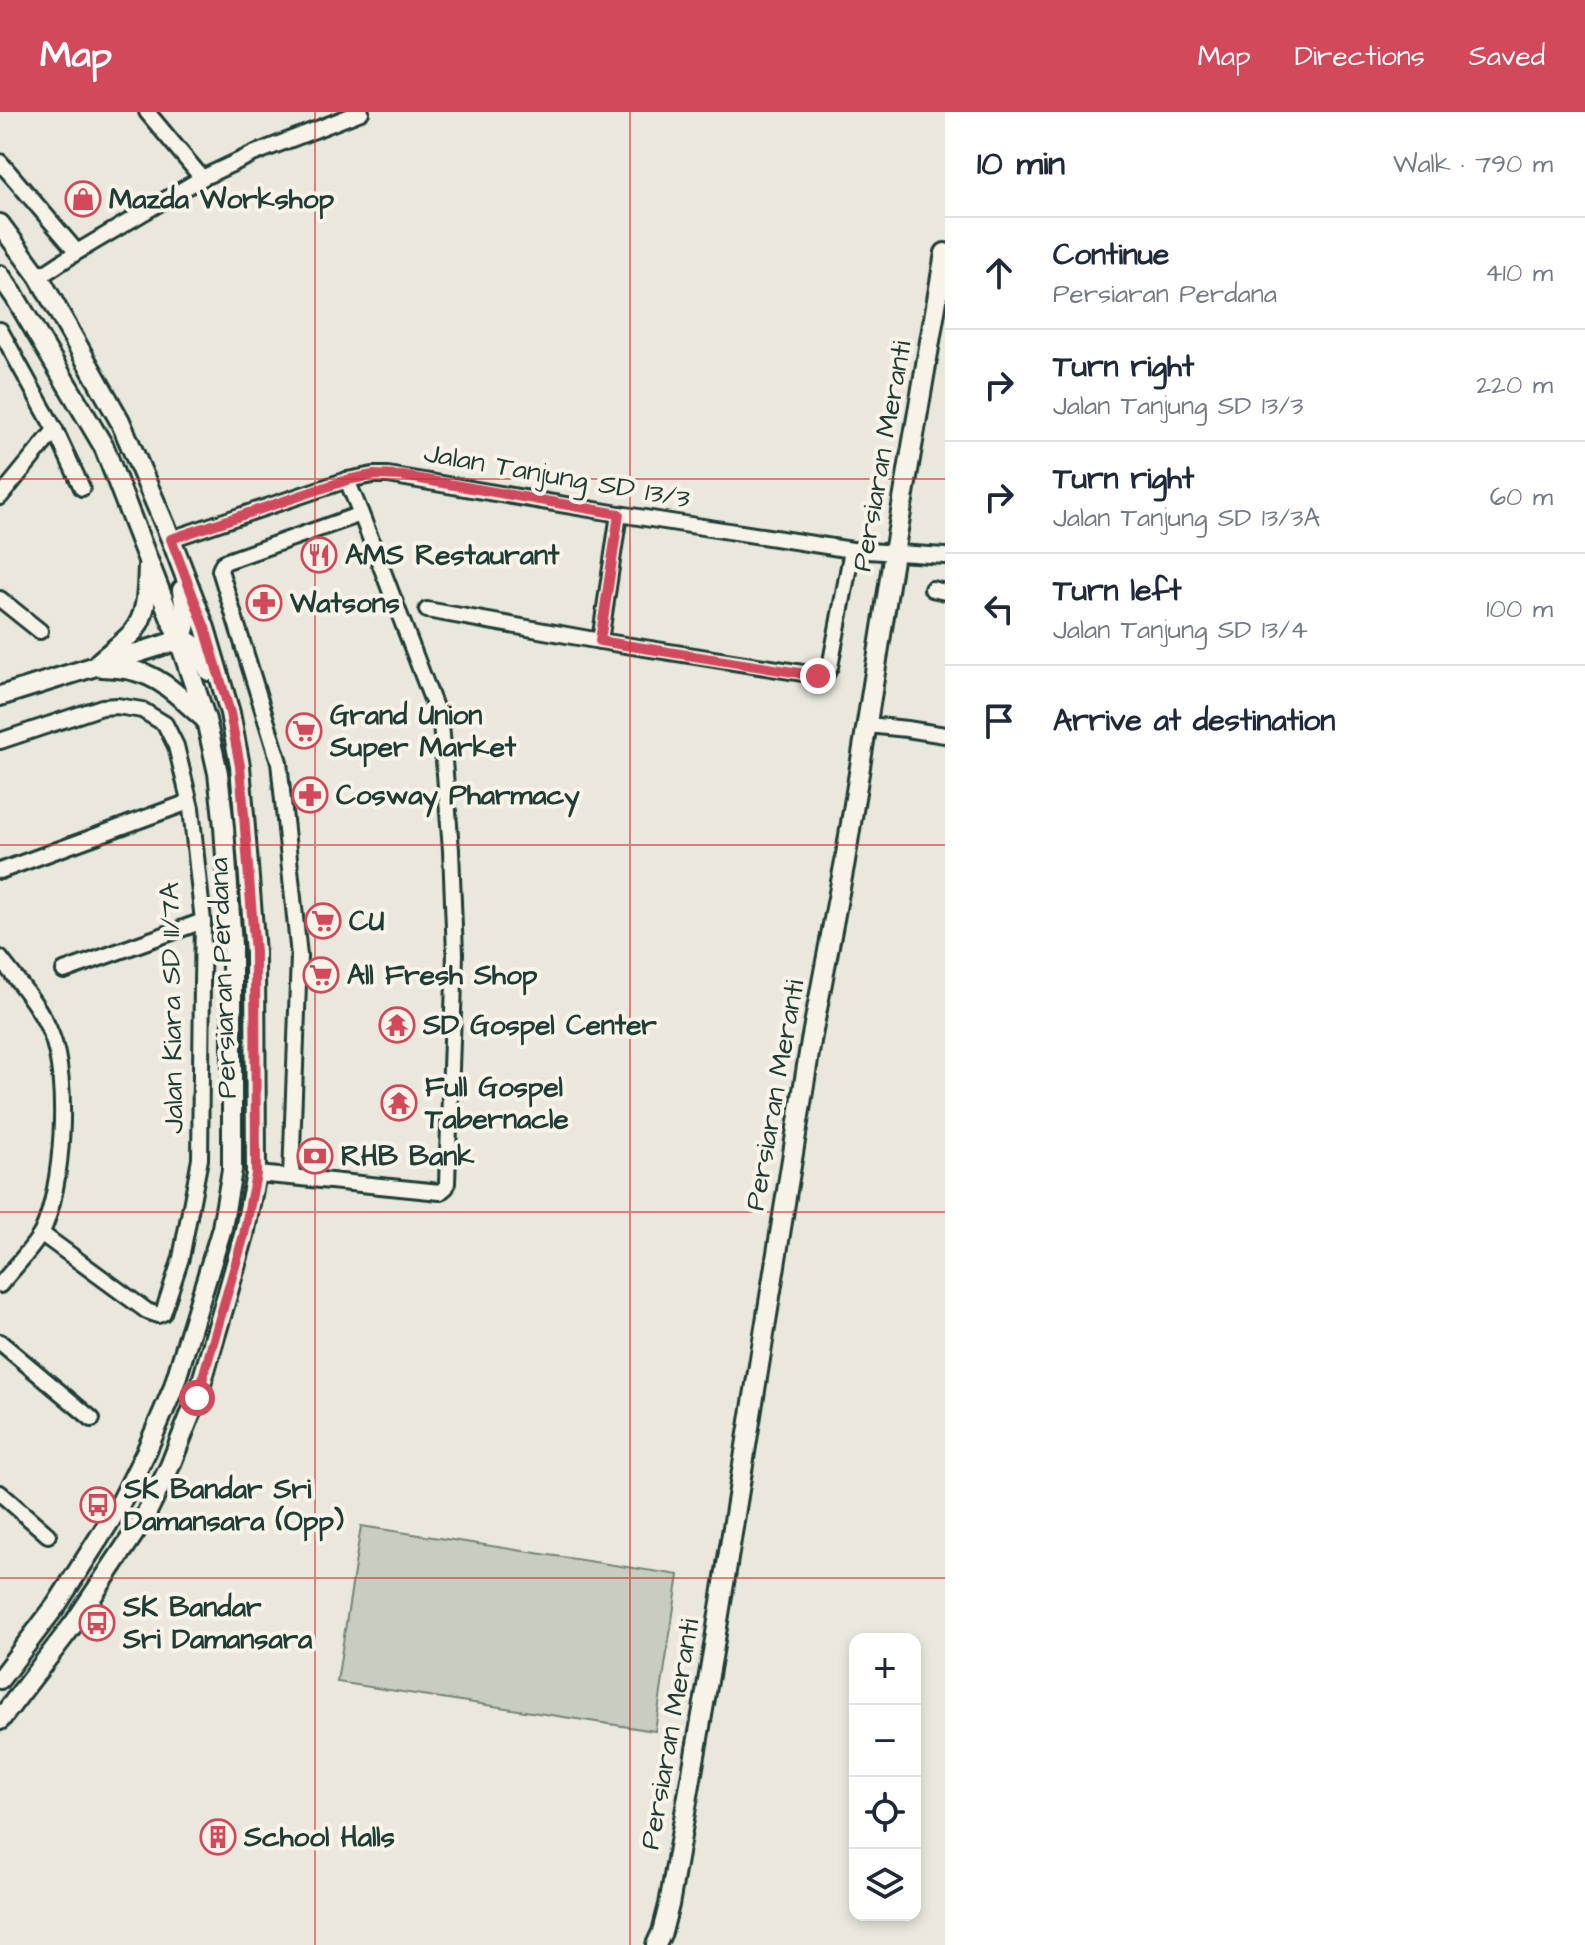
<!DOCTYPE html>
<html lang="en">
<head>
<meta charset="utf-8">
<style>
  body { margin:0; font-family:"Architects Daughter",sans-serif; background:#f6f6f7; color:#1f2937 }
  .controls { position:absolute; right:24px; bottom:24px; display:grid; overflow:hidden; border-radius:16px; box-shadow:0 4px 12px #0003 }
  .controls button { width:72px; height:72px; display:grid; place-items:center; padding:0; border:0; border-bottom:2px solid #e0e1e3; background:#fff; color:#1f2937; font:40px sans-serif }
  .stop { position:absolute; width:24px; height:24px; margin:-18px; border:6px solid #d1495b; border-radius:50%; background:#fff }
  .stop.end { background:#d1495b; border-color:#fff; box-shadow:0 2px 8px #0008 }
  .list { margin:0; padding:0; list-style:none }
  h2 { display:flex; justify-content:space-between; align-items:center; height:104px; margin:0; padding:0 32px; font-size:34px }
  h2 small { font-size:26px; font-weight:400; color:#747a83 }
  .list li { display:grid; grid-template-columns:52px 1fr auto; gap:24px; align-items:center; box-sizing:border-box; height:112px; padding:0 32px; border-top:2px solid #e0e1e3 }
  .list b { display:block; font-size:30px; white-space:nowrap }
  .list p { margin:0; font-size:26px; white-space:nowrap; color:#747a83 }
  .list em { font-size:26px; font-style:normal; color:#747a83 }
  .icon { flex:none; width:44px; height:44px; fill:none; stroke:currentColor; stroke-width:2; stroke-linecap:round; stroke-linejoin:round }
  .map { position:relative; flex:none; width:945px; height:1833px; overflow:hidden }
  header { display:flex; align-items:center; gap:48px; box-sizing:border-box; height:112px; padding:0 40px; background:#d1495b; color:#fff }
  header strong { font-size:38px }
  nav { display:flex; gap:44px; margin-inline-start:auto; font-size:28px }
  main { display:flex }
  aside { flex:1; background:#fff }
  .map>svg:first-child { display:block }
  .green { fill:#c8ccc1; stroke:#74847a; stroke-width:2 }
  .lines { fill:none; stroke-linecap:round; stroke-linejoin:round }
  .street-casing { stroke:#1f3d34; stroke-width:20 }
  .secondary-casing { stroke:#1f3d34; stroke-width:24 }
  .street { stroke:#f7f3e8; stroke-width:14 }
  .secondary { stroke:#f7f3e8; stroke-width:18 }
  .route { stroke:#d1495b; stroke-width:10 }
  .grid { fill:none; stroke:#d62828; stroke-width:2; stroke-opacity:0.55 }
  .labels { text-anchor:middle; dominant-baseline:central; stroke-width:8; stroke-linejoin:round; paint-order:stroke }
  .poi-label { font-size:28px; font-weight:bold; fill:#1f3d34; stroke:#f7f3e8; text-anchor:start }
  .street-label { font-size:28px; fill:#1f3d34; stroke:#f7f3e8 }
</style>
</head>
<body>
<header>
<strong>Map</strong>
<nav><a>Map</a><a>Directions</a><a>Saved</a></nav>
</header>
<main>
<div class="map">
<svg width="945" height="1833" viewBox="0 0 945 1833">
  <rect width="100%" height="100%" fill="#eae8dd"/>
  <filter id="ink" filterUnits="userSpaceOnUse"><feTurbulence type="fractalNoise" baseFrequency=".0125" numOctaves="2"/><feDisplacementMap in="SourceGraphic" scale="16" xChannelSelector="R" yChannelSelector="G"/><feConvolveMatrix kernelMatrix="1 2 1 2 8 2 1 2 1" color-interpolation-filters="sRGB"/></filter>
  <g filter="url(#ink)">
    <!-- green -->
    <polygon class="green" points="361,1414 679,1463 655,1619 337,1570"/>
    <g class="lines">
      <defs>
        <g id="street">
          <polyline points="147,0 202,66"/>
          <polyline points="0,50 77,140"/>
          <polyline points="39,165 77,140 202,66 253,42 361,0"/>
          <polyline points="0,218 55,318 82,376"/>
          <polyline points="347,368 361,402 441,611 451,738 455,842 447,1071 446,1075 440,1080 291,1065 299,844 279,650 220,458 223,451 227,449 361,402"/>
          <polyline points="0,385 55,318"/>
          <polyline points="171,427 347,368 373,363 388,363 619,402 852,438 945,444"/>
          <polyline points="932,477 945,480"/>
          <polyline points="0,487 40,519"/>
          <polyline points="427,498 600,529 822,564 826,562 830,555 852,438"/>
          <polyline points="600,529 619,402"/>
          <polyline points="868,613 907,617 945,623"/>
          <polyline points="0,629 102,595 117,594 142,598 165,612 176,634 191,696 200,782 203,809 202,871 200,1047 181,1146 163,1201 158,1203 147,1199 42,1122"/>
          <polyline points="0,759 189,690"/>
          <path d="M0 846C18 870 40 894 51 922 70 968 63 1076 42 1120 35 1134 11 1159 0 1173"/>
          <polyline points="64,859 203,809"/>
          <polyline points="256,1062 291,1065"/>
          <polyline points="0,1230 92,1307"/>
          <polyline points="0,1381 48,1423"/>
        </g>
        <g id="secondary">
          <polyline points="0,112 39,165 120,309 171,427 205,516 230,601 240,654 255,841 256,1062 244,1123 226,1187 197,1286 170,1354 143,1408 75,1510 0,1608"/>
          <polyline points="0,163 15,185 104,335 179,528 206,608 218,661 224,715 232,834 232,1058 222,1116 173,1277 146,1340 118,1396 57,1492 0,1567"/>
          <path d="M179 528C191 514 184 495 182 478"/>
          <path d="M99 550C110 540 123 531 133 520 148 502 147 476 148 454"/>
          <path d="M102 555C113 556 124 556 135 559 164 566 182 588 204 606"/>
          <path d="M0 584 179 528C197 528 202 545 209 559"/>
          <polyline points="656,1833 662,1820 669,1793 713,1540 811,929 845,749 894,441 945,141"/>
        </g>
      </defs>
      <!-- street casing -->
      <use href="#street" class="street-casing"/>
      <!-- secondary casing -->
      <use href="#secondary" class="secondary-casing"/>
      <!-- street -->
      <use href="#street" class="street"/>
      <!-- secondary -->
      <use href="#secondary" class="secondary"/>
    </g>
  </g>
  <g class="lines" filter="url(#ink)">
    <!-- route -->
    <polyline class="route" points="197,1286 244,1123 256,1062 255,841 240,654 230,601 205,516 171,427 347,368 373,363 403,364 619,402 600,529 818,564"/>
  </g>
  <!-- grid -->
  <path class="grid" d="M315 0V1833M630 0V1833M0 367H945M0 733H945M0 1100H945M0 1466H945"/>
  <!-- icons -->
  <defs>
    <symbol id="shop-ring" viewBox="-11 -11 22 22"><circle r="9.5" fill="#f7f3e8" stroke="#d1495b" stroke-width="1.5"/><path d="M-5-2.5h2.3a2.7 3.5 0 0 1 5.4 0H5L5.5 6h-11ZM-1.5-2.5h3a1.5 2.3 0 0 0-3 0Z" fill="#d1495b"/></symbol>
    <symbol id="restaurant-ring" viewBox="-11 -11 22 22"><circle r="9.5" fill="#f7f3e8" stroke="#d1495b" stroke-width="1.5"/><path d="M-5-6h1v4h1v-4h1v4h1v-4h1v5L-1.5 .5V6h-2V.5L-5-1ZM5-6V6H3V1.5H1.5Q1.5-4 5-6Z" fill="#d1495b"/></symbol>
    <symbol id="pharmacy-ring" viewBox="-11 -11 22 22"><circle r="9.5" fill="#f7f3e8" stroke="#d1495b" stroke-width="1.5"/><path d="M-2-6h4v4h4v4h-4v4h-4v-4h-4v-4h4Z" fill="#d1495b"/></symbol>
    <symbol id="supermarket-ring" viewBox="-11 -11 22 22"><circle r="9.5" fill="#f7f3e8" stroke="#d1495b" stroke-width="1.5"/><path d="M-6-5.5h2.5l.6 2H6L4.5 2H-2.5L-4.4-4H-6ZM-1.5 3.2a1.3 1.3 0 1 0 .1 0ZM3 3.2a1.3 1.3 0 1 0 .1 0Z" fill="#d1495b"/></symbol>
    <symbol id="temple-ring" viewBox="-11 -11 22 22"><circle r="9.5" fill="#f7f3e8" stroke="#d1495b" stroke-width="1.5"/><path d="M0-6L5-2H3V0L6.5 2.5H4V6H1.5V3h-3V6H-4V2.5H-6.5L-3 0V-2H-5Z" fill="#d1495b"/></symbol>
    <symbol id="bank-ring" viewBox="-11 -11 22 22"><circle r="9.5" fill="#f7f3e8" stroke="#d1495b" stroke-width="1.5"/><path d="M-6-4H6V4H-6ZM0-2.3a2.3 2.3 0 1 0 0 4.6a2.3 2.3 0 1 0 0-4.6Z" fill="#d1495b"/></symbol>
    <symbol id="bus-ring" viewBox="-11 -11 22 22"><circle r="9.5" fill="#f7f3e8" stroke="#d1495b" stroke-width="1.5"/><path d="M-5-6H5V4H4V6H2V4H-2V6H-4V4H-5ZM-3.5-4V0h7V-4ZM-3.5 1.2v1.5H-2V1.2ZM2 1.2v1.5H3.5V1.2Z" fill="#d1495b"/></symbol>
    <symbol id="building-ring" viewBox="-11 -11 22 22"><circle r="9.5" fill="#f7f3e8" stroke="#d1495b" stroke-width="1.5"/><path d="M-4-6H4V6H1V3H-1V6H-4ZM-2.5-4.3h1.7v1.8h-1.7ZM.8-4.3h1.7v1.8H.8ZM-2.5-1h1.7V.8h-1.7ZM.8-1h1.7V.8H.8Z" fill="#d1495b"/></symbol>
  </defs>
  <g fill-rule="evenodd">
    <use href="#shop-ring" x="63" y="67" width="40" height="40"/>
    <use href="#restaurant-ring" x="299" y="423" width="40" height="40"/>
    <use href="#pharmacy-ring" x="244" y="471" width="40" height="40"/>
    <use href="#supermarket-ring" x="284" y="599" width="40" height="40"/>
    <use href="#pharmacy-ring" x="290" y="663" width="40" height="40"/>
    <use href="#supermarket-ring" x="303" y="789" width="40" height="40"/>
    <use href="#supermarket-ring" x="301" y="843" width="40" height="40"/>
    <use href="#temple-ring" x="377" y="893" width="40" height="40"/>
    <use href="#temple-ring" x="379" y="971" width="40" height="40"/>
    <use href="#bank-ring" x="295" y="1024" width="40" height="40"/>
    <use href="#bus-ring" x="78" y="1373" width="40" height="40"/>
    <use href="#bus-ring" x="77" y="1491" width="40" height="40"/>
    <use href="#building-ring" x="198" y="1705" width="40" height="40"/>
  </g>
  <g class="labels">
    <!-- poi labels -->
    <g class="poi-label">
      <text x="109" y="87">Mazda Workshop</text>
      <text x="345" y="443">AMS Restaurant</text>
      <text x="290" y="491">Watsons</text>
      <text x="330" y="603">Grand Union<tspan x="330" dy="32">Super Market</tspan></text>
      <text x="336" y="683">Cosway Pharmacy</text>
      <text x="349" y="809">CU</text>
      <text x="347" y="863">All Fresh Shop</text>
      <text x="423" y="913">SD Gospel Center</text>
      <text x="425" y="975">Full Gospel<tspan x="425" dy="32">Tabernacle</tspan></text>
      <text x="341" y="1044">RHB Bank</text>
      <text x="124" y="1377">SK Bandar Sri<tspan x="124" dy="32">Damansara (Opp)</tspan></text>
      <text x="123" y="1495">SK Bandar<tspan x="123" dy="32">Sri Damansara</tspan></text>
      <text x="244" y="1725">School Halls</text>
    </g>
    <!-- street labels -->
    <g class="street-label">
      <text transform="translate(882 344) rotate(-80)">Persiaran Meranti</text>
      <text transform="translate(557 364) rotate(10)">Jalan Tanjung SD 13/3</text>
      <text transform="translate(223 866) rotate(-92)">Persiaran Perdana</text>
      <text transform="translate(172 896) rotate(-91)">Jalan Kiara SD 11/7A</text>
      <text transform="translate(775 983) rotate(-80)">Persiaran Meranti</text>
      <text transform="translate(670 1622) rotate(-80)">Persiaran Meranti</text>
    </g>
  </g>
</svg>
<div class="controls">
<button>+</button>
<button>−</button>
<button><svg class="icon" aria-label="locate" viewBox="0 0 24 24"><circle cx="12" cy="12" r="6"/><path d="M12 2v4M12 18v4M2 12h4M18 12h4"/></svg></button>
<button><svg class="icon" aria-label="layers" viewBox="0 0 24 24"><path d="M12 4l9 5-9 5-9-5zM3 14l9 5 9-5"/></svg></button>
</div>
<div class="stop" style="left:197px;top:1286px"></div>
<div class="stop end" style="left:818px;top:564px"></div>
</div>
<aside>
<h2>10 min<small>Walk · 790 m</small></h2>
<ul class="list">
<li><svg class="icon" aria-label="ahead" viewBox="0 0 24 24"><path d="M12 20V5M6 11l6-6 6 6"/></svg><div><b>Continue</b><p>Persiaran Perdana</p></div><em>410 m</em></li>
<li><svg class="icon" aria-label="right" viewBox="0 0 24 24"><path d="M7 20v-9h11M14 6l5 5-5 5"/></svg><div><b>Turn right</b><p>Jalan Tanjung SD 13/3</p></div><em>220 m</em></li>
<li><svg class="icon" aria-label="right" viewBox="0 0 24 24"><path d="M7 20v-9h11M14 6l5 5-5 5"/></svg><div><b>Turn right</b><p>Jalan Tanjung SD 13/3A</p></div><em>60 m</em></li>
<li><svg class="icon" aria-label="left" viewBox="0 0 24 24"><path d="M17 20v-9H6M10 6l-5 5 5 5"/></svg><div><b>Turn left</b><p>Jalan Tanjung SD 13/4</p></div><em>100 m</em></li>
<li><svg class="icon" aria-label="arrive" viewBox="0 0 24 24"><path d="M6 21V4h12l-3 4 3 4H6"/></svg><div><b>Arrive at destination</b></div></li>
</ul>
</aside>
</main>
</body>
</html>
